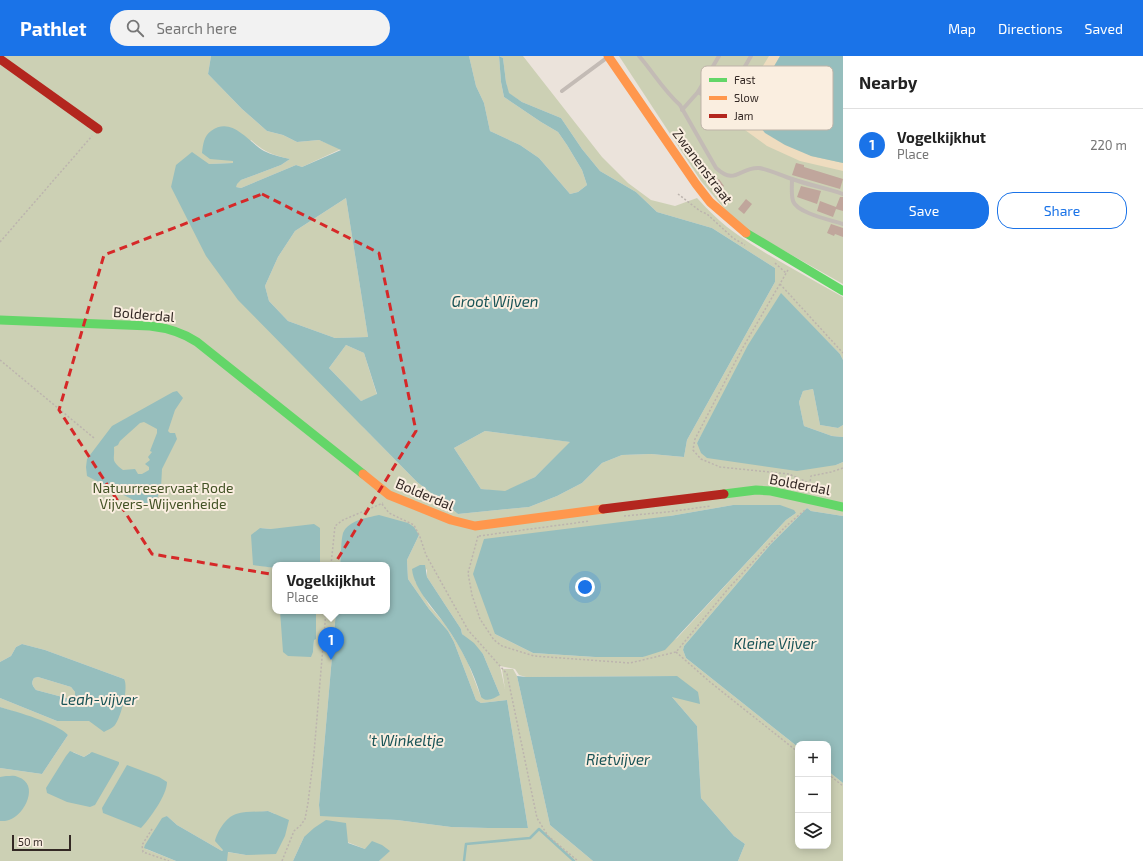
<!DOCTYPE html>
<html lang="en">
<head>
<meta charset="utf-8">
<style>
  body { margin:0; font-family:"Exo 2",sans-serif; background:#f2f2f2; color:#222 }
  .controls { position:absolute; right:12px; bottom:12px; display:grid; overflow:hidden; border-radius:8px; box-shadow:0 2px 10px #0003 }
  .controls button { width:36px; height:36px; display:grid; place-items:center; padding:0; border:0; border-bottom:1px solid #e0e0e0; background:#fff; color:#222; font:20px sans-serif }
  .scale { position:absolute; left:12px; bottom:10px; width:59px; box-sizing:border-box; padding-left:4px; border:2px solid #332824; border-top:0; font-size:11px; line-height:14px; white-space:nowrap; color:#332824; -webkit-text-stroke:3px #faeee0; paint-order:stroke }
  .you { position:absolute; left:585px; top:531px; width:14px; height:14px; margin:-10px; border:3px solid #fff; border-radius:50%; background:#1a73e8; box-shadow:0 0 0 6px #1a73e833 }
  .badge { display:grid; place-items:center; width:26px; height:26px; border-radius:50%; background:#1a73e8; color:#fff; font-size:13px; font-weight:700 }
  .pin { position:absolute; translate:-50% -33px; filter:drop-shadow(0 1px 2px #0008) }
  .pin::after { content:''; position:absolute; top:21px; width:14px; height:12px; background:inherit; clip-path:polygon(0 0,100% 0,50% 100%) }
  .popup { position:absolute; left:272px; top:506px; width:118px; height:52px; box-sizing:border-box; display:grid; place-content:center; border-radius:8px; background:#fff; filter:drop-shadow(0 1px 3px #0005); font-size:13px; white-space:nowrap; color:#767676 }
  .popup b { font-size:15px; color:#222 }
  .popup::after { content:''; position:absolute; left:50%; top:100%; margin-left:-8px; border:8px solid transparent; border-top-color:#fff }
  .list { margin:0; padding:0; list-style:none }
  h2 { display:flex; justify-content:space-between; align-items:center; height:52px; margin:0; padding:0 16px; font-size:17px }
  h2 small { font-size:13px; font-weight:400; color:#767676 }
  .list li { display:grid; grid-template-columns:26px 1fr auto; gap:12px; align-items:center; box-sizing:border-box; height:72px; padding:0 16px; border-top:1px solid #e0e0e0 }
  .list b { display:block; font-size:15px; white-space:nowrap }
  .list p { margin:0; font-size:13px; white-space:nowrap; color:#767676 }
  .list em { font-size:13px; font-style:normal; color:#767676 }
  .actions { display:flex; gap:8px; padding:12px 16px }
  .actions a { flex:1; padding:9px 0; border:1px solid #1a73e8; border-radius:16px; text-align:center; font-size:14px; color:#1a73e8 }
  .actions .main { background:#1a73e8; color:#fff }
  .icon { flex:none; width:22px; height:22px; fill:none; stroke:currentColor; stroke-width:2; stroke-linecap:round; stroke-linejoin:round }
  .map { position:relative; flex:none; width:843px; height:805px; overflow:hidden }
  header { display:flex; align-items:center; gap:24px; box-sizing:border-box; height:56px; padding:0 20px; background:#1a73e8; color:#fff }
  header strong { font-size:19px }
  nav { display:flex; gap:22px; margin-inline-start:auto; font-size:14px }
  .search { width:280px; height:36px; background:#f2f2f2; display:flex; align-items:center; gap:10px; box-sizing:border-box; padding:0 14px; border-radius:22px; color:#767676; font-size:15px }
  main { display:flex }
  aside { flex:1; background:#fff }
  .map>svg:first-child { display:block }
  .green { fill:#ccd0b4; fill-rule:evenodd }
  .sand { fill:#eedcbf }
  .water { fill:#96bebd; fill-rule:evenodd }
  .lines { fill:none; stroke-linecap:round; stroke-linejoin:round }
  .stream { stroke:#96bebd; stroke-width:2.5 }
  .building { fill:#c0a69c }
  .path { stroke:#bcb4ae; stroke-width:1.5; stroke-dasharray:2 2; stroke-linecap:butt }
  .lane { stroke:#c3bbb5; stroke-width:4 }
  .fast { stroke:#63d668; stroke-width:9 }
  .slow { stroke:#ff974d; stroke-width:9 }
  .jam { stroke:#b3261e; stroke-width:9 }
  .marked { fill:none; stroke:#d62828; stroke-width:3; stroke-dasharray:8 5; stroke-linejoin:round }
  .labels { text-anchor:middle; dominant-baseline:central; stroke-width:4; stroke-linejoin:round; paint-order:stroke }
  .street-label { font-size:14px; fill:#332824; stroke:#faeee0 }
  .park-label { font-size:14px; fill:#435326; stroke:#faeee0 }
  .water-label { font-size:15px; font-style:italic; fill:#185356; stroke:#faeee0 }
  .key { fill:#faeee0; stroke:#beb3a8; stroke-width:1 }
  .key-label { font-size:11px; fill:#332824 }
</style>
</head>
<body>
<header>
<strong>Pathlet</strong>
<div class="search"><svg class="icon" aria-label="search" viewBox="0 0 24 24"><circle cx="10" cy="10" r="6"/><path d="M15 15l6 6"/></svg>Search here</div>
<nav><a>Map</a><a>Directions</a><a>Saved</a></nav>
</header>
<main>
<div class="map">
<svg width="843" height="805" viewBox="0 0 843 805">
  <rect width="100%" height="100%" fill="#ebe3db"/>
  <!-- green -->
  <g class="green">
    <path d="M2 0H211L208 18 242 53 267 75 283 79 297 86 319 84 341 93 302 111 296 109 241 132 236 131V128L241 124 281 109 290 103C273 99 264 96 251 84L233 107 209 108 171 131 364 372 417 426 458 458 529 451 557 440 582 427 602 407 622 399 651 398 684 401 687 384 775 226V212L712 172 657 156 636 136 600 115 582 93 561 62 522 46 508 37 506 26 503 2 499 0 501 26 504 41 541 66 558 76 567 89 582 114 587 129 578 136 570 138 539 102 520 89 490 75 484 47 476 30 469 0H523L602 101 628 127 651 144 675 150 697 142C709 155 722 168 738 179 771 202 808 221 843 241V304L840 298 781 238 697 387 836 409 843 406V460L811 455 807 452 770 489 684 590 683 594 686 602 798 691V790H828V715L843 727V805H738L745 788 734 780 701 742 697 670 672 641 677 620 526 621 519 619 515 613 500 610 505 633 502 613H513L517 620 550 769 593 805H379L389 795 365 793 347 786 304 781 293 805H227V796L246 799 275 758 268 755 234 759 223 794 222 795 177 769 167 760 146 793 176 805H0V712L42 718 68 679 44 666 0 651V642L57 665H89L124 623 45 594 22 588 16 591 11 600 0 606V8ZM733 449 796 457 786 464 677 582 643 601H595L533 597 495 578 670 460ZM260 472 271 473 320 472V509H340L343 477 419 479 407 504 408 523 429 553 448 575 454 586 476 644 481 647 507 644 528 772H488L451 771 397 764 320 759 319 749 336 555H316L313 596 280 558V555H275V512L257 509ZM427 513V521L461 573 462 578 483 598 500 639 481 641 468 607 459 590 445 568 429 549 415 525ZM73 696 84 701 90 697 94 750Z"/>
    <polygon points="619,0 843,0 843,228 749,175 727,156 701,125"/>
    <polygon points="346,142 368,281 335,282 288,265 269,245 265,230 278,201 295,175"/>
    <polygon points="346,289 364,297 377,339 361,345 329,312"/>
    <polygon points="813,333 820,369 838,372 843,369 843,381 832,380 804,370 799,346 803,335"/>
    <polygon points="485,375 571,386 535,421 505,436 481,433 454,392"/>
    <path d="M38 621 71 631 75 636V640L70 643 36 634C32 629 31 627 34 622Z"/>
  </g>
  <!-- sand -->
  <polygon class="sand" points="769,0 780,0 754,45 811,100 843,107 843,115 800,105 767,90 745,74 738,57 749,33"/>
  <!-- water -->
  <g class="water">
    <path d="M211 0H469L476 30 484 47 490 75 520 89 539 102 570 138 578 136 587 129 582 114 567 89 558 76 541 66 504 41 501 26 499 0 503 2 506 26 509 37 522 46 561 62 582 93 600 115 636 136 657 156 712 172 775 212V226L687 384 684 401 651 398 622 399 602 407 582 427 557 440 529 451 458 458 417 426 238 244 206 200 171 131 176 109 192 96 209 108 233 107V105L210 103 202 97C203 88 204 80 211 75 232 60 247 85 264 95 272 99 281 101 290 103L281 109 241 124 237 128 236 131 241 132 296 109 302 111 341 94 319 84 297 86 283 79 267 75 242 53 208 18ZM346 142 368 281 335 282 288 265 269 245 265 230 278 201 295 175ZM346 289 364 297 377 338 361 345 329 312ZM485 375 570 386 535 421 505 435 481 433 454 392Z"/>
    <polygon points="780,0 843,0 843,107 811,100 785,89 765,77 751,60 754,45"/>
    <polygon points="781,237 840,298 843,304 843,369 838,372 820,369 813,333 803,335 799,346 804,370 832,380 843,381 843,406 836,409 797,415 707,402 701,397 697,387 748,289"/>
    <path d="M177 335 183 342 175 354 168 375 170 377H175L177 383 162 413 161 432 155 448 151 450H145L87 420 86 411 87 403 112 370 173 336ZM144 366 157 373V377L150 395 152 396 148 401 150 404 145 408 149 411V414L142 418H138L135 413 123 414C110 404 115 404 114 391L118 389 120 385 140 367Z"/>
    <polygon points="733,449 780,449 794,454 796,457 786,464 665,594 643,601 595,601 533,597 495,578 473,518 484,483 670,460"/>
    <polygon points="807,452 811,455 843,460 843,727 828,715 828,688 798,688 798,691 686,602 683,594 684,590 770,489"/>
    <path d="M379 459 408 467 414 471 419 479 407 504 408 523 429 553 448 575 454 586 476 644 481 647 507 644 528 772H488L451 771 397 764 320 760 319 749 336 555H387V509H340C341 502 341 483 343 477 349 464 366 462 379 459Z"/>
    <polygon points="314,468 320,472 320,509 275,509 275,512 253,509 251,479 260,472 271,473"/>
    <path d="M420 509H425L427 521 461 573 462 578 474 587 483 598 500 639C494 642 487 647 481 641 474 616 461 592 446 570 435 553 414 534 412 513Z"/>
    <polygon points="280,555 316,555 316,583 314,584 313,596 311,601 288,600 283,596"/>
    <path d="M22 588 45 594 124 623C129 631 121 661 115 669 113 672 107 674 104 676L89 665H57L0 642V606L11 600 16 591ZM38 621 71 631 75 636V640L70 643 36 634C32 629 31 627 34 622Z"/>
    <polygon points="517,620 526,621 677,620 698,636 700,648 672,641 697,670 701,742 734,780 745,788 738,805 593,805 550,769"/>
    <path d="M0 651C17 656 57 667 68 679L42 718 0 712Z"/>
    <polygon points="70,695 84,701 92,696 119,706 119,708 95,749 90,751 67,746 47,737 46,732 66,700"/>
    <path d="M127 709 159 721 167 726C167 739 150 762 141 772L103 757 102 752Z"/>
    <path d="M6 720C10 720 15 719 18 721 40 728 25 759 9 764 7 765 3 765 0 765V721Z"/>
    <path d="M268 755 289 764 285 780 276 798 246 799 228 796 227 805H176L144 792 145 789 162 762 167 760 177 769 222 795 223 794 215 785C217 776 226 761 236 758 246 755 258 756 268 755Z"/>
    <polygon points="326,764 346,767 348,787 365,793 372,785 382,789 390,795 379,805 293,805 304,781 314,772"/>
  </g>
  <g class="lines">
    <!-- stream -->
    <polyline class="stream" points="464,805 466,788 530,782 539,773 574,805"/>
  </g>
  <!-- building -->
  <g class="building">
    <polygon points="796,107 804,109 804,111 843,123 840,133 792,119"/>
    <polygon points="719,123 724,130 718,134 713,127"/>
    <polygon points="801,130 821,135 817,148 797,141"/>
    <polygon points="840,141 843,141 843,155 836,153 833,161 817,155 820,145 836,151"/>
    <polygon points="746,143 752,148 744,158 738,153"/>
    <polygon points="831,168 843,172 843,181 835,178 834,180 827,177"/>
  </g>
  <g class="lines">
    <!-- path -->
    <g class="path">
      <polyline points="678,138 700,155 707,158 733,182 745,189"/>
      <polyline points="0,186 92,80"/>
      <polyline points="775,207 786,217"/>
      <polyline points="788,214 742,293 695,383 693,394 701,403 720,411 789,418 809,427"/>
      <polyline points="780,228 843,297"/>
      <polyline points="0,304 94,382"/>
      <polyline points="397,432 402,428"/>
      <polyline points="809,433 811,420 831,416 843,412"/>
      <polyline points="382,448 389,457 414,469 420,481 426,499 468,574 507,618 537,762 548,780 578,805"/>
      <polyline points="624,460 667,456 711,450"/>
      <polyline points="478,480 468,517 472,539 480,563 494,584 502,590 534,600 630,607 676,596 728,533 785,471 806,453"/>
      <polyline points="479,480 590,465"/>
      <polyline points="331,509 335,470 343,464 383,447"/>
      <polyline points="676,596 710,626 798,696"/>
      <polyline points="828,718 843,730"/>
      <polyline points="152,773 142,789 143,796 169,805"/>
      <polyline points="282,805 294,775 301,769 305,763 308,747 314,697 326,555"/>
    </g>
    <!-- lane -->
    <g class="lane">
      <path d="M639 0C653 16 664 35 680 49L716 112C736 130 739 111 759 112 768 113 782 120 792 123 809 129 826 132 843 138"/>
      <polyline points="562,35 608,1"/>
      <polyline points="698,36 722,50 751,0"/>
      <polyline points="682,54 698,36 719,0"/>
      <path d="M792 123C792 131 791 138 793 145 797 157 831 164 843 168"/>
    </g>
    <!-- fast -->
    <g class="fast">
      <polyline points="746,177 843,235"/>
      <path d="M0 264 150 270C168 272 182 276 197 286L363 418"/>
      <polyline points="724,438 756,434 771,435 843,451"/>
    </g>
    <!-- slow -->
    <g class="slow">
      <polyline points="608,0 696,128 710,146 746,177"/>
      <polyline points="363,418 389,439 451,464 475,470 603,453"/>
    </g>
    <!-- jam -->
    <g class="jam">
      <polyline points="0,3 98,73"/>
      <polyline points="603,453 724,438"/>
    </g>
  </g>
  <!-- marked area -->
  <path class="marked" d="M262 138 379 197 416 375 323 527 152 498 59 354 104 199Z"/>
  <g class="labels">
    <!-- street labels -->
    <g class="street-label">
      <text transform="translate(703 110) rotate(53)">Zwanenstraat</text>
      <text transform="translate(144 258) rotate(5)">Bolderdal</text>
      <text transform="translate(800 428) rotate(11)">Bolderdal</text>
      <text transform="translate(425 438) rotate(23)">Bolderdal</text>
    </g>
    <!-- park labels -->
    <g class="park-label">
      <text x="163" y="431">Natuurreservaat Rode<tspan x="163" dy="16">Vijvers-Wijvenheide</tspan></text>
    </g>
    <!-- water labels -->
    <g class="water-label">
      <text x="495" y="245">Groot Wijven</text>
      <text x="775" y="587">Kleine Vijver</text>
      <text x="99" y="643">Leah-vijver</text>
      <text x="406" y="684">'t Winkeltje</text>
      <text x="618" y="703">Rietvijver</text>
    </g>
  </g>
  <!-- legend -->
  <rect x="701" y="10" width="132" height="64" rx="6" class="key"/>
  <rect x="709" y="22" width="18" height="4" fill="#63d668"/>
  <rect x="709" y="40" width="18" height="4" fill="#ff974d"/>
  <rect x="709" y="58" width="18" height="4" fill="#b3261e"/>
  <g class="key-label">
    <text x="734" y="28">Fast</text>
    <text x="734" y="46">Slow</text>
    <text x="734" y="64">Jam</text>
  </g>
</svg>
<div class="controls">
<button>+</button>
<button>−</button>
<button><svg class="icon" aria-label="layers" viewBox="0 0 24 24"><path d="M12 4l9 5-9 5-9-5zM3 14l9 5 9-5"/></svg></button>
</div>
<div class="scale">50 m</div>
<div class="you"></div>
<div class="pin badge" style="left:331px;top:604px">1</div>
<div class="popup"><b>Vogelkijkhut</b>Place</div>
</div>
<aside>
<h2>Nearby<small></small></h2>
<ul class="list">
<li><span class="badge">1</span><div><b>Vogelkijkhut</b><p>Place</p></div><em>220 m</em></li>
</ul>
<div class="actions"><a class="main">Save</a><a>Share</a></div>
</aside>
</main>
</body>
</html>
